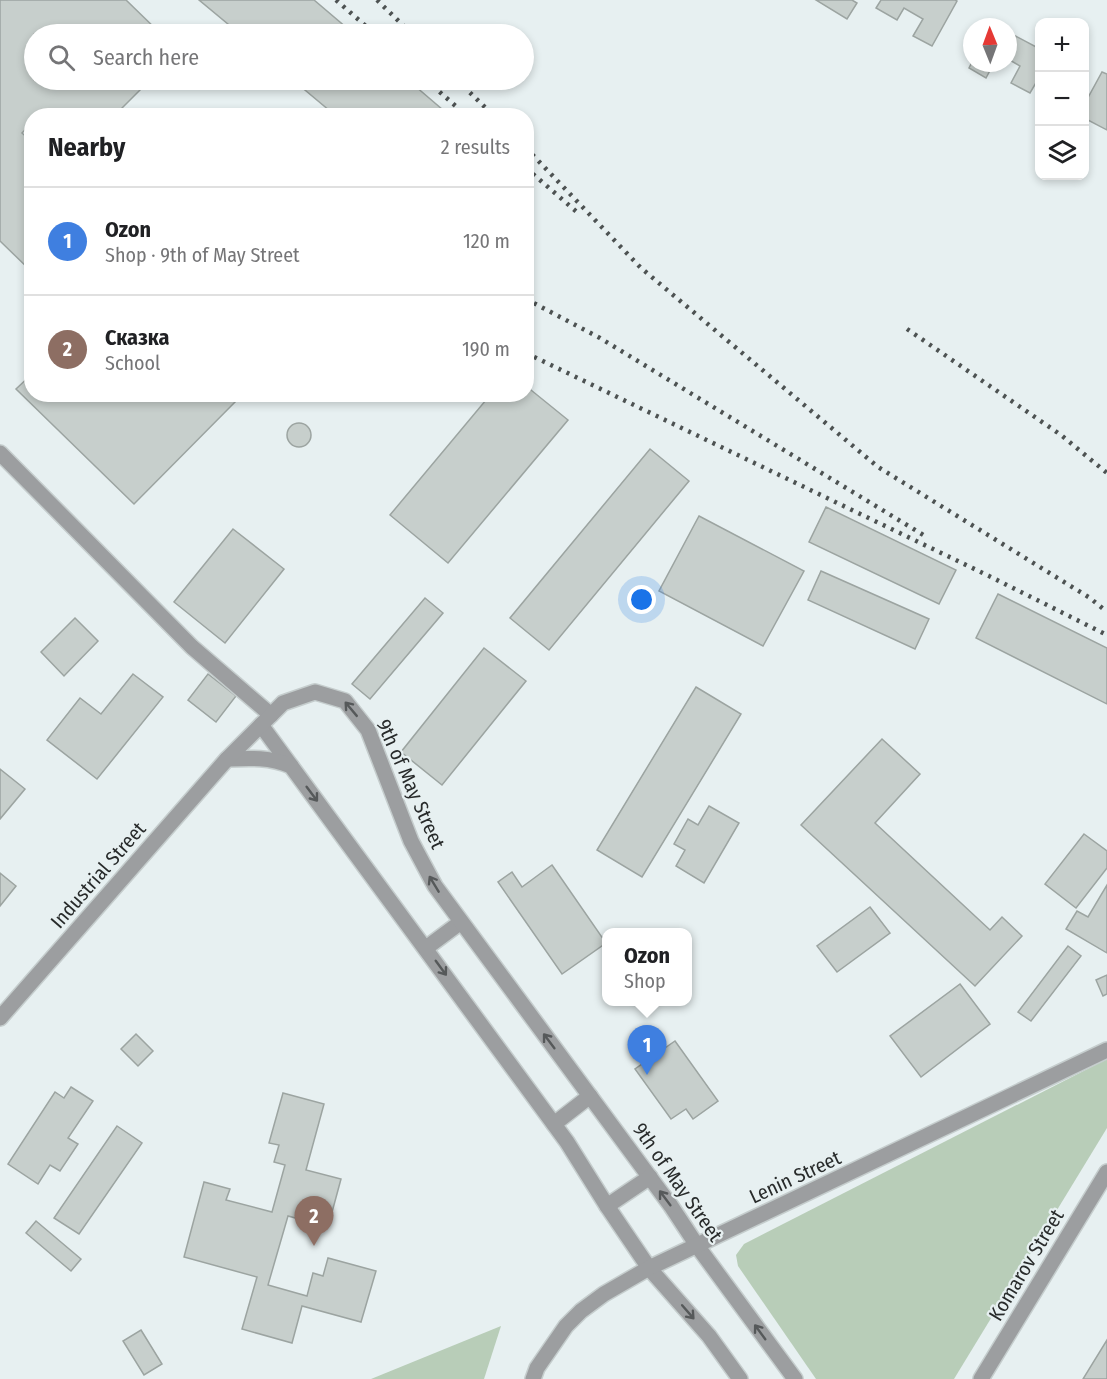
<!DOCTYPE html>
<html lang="en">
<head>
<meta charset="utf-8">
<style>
  body { margin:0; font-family:"Fira Sans Condensed",sans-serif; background:#f6f6f6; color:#202124 }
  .controls { position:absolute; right:18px; top:18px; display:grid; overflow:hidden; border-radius:12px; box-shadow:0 3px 9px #0003 }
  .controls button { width:54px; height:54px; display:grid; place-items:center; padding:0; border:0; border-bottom:2px solid #e0e0e0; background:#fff; color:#202124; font:30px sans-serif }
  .compass { position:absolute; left:963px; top:18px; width:54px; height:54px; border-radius:50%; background:#fff; box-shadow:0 3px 9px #0003; rotate:359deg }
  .you { position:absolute; left:642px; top:600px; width:21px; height:21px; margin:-15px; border:4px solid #fff; border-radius:50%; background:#1a73e8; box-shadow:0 0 0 9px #1a73e833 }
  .badge { display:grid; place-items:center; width:39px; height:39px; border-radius:50%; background:#0b8043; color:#fff; font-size:20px; font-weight:700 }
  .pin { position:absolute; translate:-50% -50px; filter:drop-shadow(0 2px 3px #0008) }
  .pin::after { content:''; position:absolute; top:32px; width:21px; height:18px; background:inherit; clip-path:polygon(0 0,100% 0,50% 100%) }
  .popup { position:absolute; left:602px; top:928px; width:90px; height:78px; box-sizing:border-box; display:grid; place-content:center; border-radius:12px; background:#fff; filter:drop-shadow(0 2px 4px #0005); font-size:20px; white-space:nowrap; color:#757577 }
  .popup b { font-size:22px; color:#202124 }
  .popup::after { content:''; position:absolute; left:50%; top:100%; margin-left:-12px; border:12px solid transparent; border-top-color:#fff }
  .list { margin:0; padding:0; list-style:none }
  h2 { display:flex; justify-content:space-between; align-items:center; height:78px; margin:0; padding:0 24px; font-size:26px }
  h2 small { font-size:20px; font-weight:400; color:#757577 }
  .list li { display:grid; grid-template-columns:39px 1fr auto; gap:18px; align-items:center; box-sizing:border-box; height:108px; padding:0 24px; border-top:2px solid #e0e0e0 }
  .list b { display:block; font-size:22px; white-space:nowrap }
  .list p { margin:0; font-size:20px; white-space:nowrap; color:#757577 }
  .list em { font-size:20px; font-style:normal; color:#757577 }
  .icon { flex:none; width:33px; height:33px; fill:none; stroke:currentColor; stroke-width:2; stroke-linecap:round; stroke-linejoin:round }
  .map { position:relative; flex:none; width:1107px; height:1379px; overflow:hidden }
  .search { position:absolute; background:#fff; box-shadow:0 3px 9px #0003; left:24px; top:24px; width:510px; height:66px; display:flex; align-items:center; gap:15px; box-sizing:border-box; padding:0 21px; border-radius:33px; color:#757577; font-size:22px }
  .panel { position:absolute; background:#fff; box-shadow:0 3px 9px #0003; left:24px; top:108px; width:510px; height:294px; border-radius:24px }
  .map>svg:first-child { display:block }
  .green { fill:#b8cdb8 }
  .building { fill:#c7cfcc; stroke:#9ca4a1; stroke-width:1.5 }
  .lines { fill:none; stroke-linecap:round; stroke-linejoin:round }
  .service-casing { stroke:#c5cdcd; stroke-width:18 }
  .minor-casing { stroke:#c5cdcd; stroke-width:18 }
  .tertiary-casing { stroke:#c5cdcd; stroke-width:18 }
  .service { stroke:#9c9ea0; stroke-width:15 }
  .minor { stroke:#9c9ea0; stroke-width:15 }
  .tertiary { stroke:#9c9ea0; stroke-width:15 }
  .rail { stroke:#4d5252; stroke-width:4.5; stroke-dasharray:3 6; stroke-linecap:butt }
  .oneway { stroke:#56595a }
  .labels { text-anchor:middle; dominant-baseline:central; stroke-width:4.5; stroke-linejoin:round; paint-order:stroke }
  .street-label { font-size:20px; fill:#282b2b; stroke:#e7f0f1 }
</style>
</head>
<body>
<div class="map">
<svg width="1107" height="1379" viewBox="0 0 1107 1379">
  <rect width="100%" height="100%" fill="#e7f0f1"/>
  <!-- green -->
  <g class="green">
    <polygon points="1107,1059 1107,1128 954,1379 816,1379 738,1266 736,1255 744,1244"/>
    <polygon points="501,1326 484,1379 371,1379"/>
  </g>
  <!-- building -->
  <g class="building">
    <polygon points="0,0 126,0 161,34 34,34 34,80 150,80 114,116 32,116 32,123 22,133 32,142 32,272 0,241"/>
    <polygon points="199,0 314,0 354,34 240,34"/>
    <polygon points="816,0 852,0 857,3 847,19"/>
    <polygon points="881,0 955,0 957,1 932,46 913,36 923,19 904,8 897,20 876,8"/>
    <polygon points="1008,32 1040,49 1040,76 1030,93 1011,83 1020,66 1008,59"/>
    <polygon points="972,62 972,63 994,63 986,78 969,68"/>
    <polygon points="1102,72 1107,74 1107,130 1084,118 1084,105"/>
    <polygon points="293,80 408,80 450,116 336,116"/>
    <polygon points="32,374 32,394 231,394 237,400 134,504 16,389"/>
    <polygon points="526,386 568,420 448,563 390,515 491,394 526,394"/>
    <circle cx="299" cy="435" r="12"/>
    <polygon points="650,449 689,481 549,650 510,618"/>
    <polygon points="826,507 956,570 939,604 809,542"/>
    <polygon points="699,516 804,571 763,646 659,591"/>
    <polygon points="233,529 284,569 225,643 174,602"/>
    <polygon points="821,571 929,619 915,649 808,600"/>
    <polygon points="998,594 1107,648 1107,704 976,638"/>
    <polygon points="425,598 443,613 370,699 352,684"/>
    <polygon points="75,618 98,641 64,676 41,652"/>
    <polygon points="484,648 526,681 442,785 401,752"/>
    <polygon points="133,674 163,697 97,779 47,740 80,698 101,714"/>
    <polygon points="208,674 236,696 216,722 188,700"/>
    <polygon points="696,687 741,714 642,877 597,850"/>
    <polygon points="882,739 920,774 875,823 990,930 1002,917 1022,936 975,986 801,825"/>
    <polygon points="0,769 25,789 0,819"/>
    <polygon points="709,806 739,823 704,883 676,866 685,850 674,844 688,819 698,825"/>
    <polygon points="1084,834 1107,851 1107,868 1076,908 1045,884"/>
    <polygon points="552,865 606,943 562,974 498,882 512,872 522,887"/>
    <polygon points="0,873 16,886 0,906"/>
    <polygon points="1107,885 1107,953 1066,929 1077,911 1088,917"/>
    <polygon points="870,907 890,933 837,972 817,946"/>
    <polygon points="1068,946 1081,956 1031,1021 1018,1012"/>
    <polygon points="1107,975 1107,994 1103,996 1096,980"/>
    <polygon points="960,984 990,1024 921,1077 890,1036"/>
    <polygon points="136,1034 153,1051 138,1066 121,1049"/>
    <polygon points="675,1041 718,1101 693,1119 686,1109 671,1119 635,1069"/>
    <polygon points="71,1087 93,1101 68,1138 78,1144 60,1171 50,1165 38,1184 8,1164 55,1092 64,1098"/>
    <polygon points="283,1093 324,1104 306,1170 341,1179 328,1227 288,1216 268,1285 307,1296 313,1273 323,1276 328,1258 376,1271 361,1322 302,1306 292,1343 242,1329 257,1277 184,1257 204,1182 230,1189 226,1200 272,1212 285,1165 274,1162 279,1145 269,1143"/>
    <polygon points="117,1126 142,1143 79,1234 54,1218"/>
    <polygon points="36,1221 81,1259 71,1271 26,1233"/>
    <polygon points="141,1330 162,1364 144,1375 123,1341"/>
    <polygon points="1107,1340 1107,1379 1083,1379"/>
  </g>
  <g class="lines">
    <defs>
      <g id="service">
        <polyline points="0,453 192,647 271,715"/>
        <polyline points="261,725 291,766"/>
      </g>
      <g id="minor">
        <path d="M227 759C250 758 270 757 291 766L567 1142 607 1206 649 1268"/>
        <polyline points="426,948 461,922"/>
        <polyline points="0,1018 227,759 283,703 315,692 345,701 368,730 411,841 435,886 671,1206 698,1247"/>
        <polyline points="554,1124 590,1096"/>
        <polyline points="607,1206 650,1177"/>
      </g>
      <g id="tertiary">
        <polyline points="698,1247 795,1379"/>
        <polyline points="649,1268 709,1336 740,1379"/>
        <polyline points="533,1379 537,1368 566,1326 581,1311 604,1294 649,1268 1107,1050"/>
        <polyline points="981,1379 1107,1172"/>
      </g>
    </defs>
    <!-- service casing -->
    <use href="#service" class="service-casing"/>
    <!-- minor casing -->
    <use href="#minor" class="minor-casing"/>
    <!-- tertiary casing -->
    <use href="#tertiary" class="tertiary-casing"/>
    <!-- service -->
    <use href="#service" class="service"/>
    <!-- minor -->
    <use href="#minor" class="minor"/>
    <!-- tertiary -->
    <use href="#tertiary" class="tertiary"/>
    <!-- rail -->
    <g class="rail">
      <polyline points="336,0 375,34"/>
      <polyline points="377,0 412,34"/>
      <polyline points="426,80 467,116"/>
      <polyline points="457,80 494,116"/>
      <polyline points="526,148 641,268 878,467 1090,598 1107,612"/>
      <polyline points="526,168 578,213"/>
      <polyline points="526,299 600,338 925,536"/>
      <polyline points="907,329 1061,435 1107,473"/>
      <polyline points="526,353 989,576 1107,635"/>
    </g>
  </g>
  <!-- one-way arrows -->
  <defs><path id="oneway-shaft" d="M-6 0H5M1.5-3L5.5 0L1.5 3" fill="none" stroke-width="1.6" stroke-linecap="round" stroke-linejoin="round" transform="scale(1.5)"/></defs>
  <g class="oneway">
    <use href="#oneway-shaft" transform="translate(351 709) rotate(-130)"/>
    <use href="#oneway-shaft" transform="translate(312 794) rotate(53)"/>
    <use href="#oneway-shaft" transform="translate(434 884) rotate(-121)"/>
    <use href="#oneway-shaft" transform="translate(441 968) rotate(54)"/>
    <use href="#oneway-shaft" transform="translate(549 1041) rotate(-127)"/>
    <use href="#oneway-shaft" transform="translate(665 1198) rotate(-127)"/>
    <use href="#oneway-shaft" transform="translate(688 1312) rotate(49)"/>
    <use href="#oneway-shaft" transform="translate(760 1332) rotate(-126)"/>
  </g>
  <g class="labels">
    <!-- street labels -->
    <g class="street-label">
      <text transform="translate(411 784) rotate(66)">9th of May Street</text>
      <text transform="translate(98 875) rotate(-49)">Industrial Street</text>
      <text transform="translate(795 1177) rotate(-25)">Lenin Street</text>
      <text transform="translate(678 1182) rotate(55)">9th of May Street</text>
      <text transform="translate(1026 1265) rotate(-59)">Komarov Street</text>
    </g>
  </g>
</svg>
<div class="controls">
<button>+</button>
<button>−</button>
<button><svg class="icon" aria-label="layers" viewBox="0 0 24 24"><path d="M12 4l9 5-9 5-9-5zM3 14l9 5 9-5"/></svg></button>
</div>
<svg class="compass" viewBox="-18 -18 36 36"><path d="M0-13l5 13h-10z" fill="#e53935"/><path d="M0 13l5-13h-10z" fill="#757577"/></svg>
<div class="you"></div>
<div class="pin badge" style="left:647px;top:1075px;background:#3f7fe0">1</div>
<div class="popup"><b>Ozon</b>Shop</div>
<div class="pin badge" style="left:314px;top:1246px;background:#8d6e63">2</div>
<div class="search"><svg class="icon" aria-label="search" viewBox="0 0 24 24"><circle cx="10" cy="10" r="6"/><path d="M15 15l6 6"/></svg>Search here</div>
<section class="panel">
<h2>Nearby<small>2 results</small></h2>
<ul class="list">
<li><span class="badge" style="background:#3f7fe0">1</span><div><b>Ozon</b><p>Shop · 9th of May Street</p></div><em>120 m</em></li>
<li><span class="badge" style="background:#8d6e63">2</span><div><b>Сказка</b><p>School</p></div><em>190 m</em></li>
</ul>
</section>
</div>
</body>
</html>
